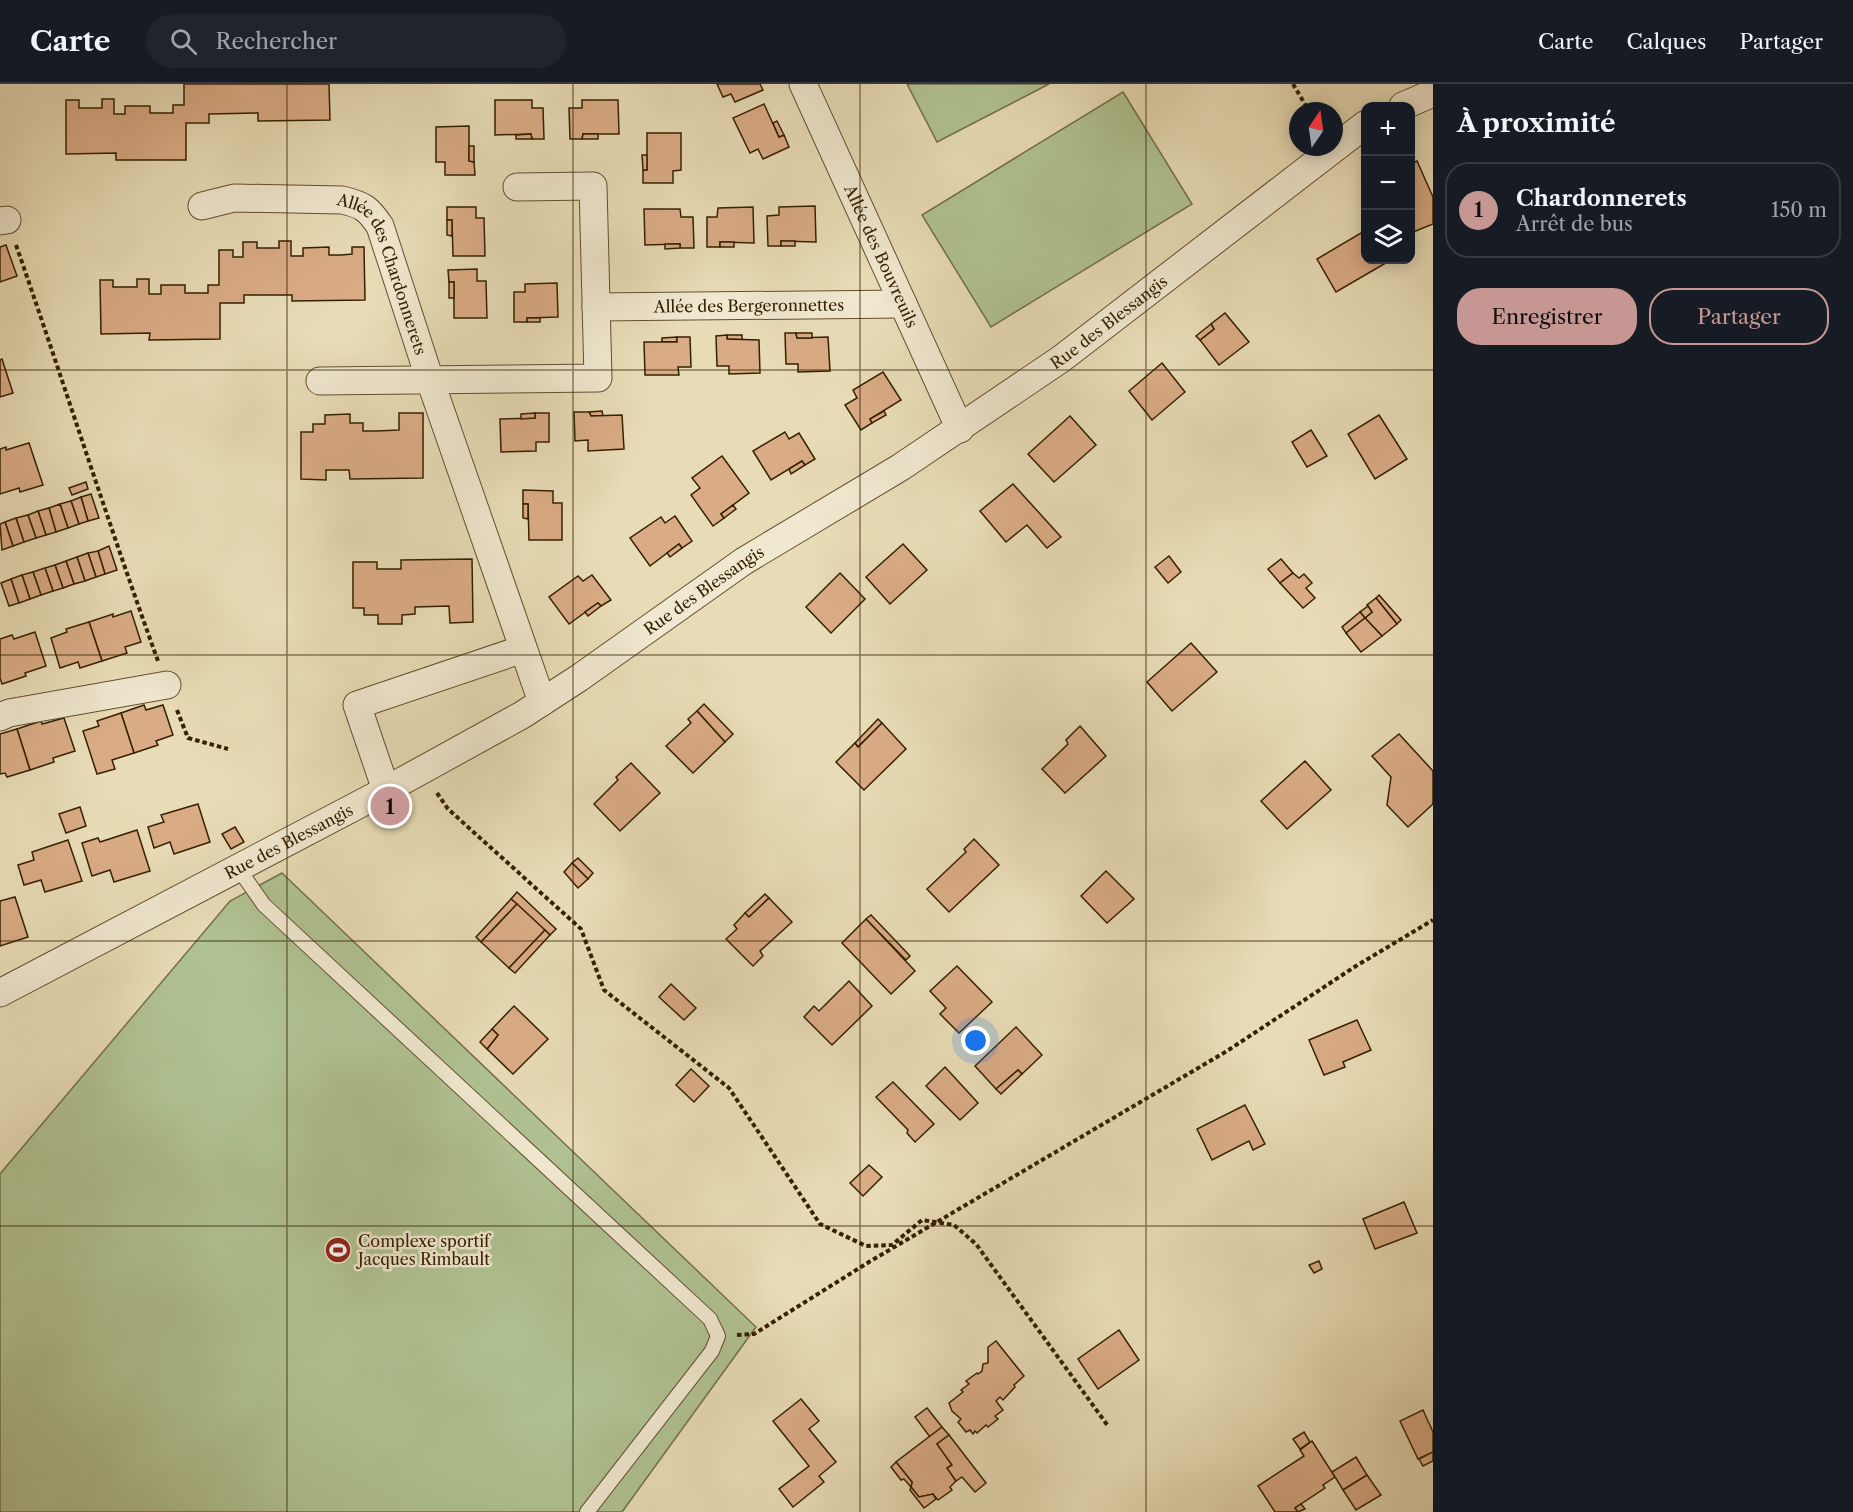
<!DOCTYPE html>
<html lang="fr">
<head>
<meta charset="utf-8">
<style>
  body { margin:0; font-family:"Libre Caslon Text",serif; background:#20242c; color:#f1f3f6 }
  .controls { position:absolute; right:18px; top:18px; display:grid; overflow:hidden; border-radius:12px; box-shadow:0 3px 15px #0003 }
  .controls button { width:54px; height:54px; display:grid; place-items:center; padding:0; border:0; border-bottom:2px solid #363941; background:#171b24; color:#f1f3f6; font:30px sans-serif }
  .compass { position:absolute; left:1289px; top:18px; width:54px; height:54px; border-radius:50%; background:#171b24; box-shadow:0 3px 15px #0003; rotate:13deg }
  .you { position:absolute; left:976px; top:957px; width:21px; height:21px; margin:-15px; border:4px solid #fff; border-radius:50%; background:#1a73e8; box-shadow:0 0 0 9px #1a73e833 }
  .badge { display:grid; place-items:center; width:39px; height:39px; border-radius:50%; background:#c59692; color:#111; font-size:20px; font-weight:700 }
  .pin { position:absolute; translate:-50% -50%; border:3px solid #fff; box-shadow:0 2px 6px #0006 }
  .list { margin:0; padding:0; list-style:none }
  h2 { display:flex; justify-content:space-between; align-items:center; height:78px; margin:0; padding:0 24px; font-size:26px }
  h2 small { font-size:20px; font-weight:400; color:#9ea1a6 }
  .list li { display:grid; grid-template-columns:39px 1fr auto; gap:18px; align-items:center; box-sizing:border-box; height:96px; margin:0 12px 12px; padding:0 12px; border:2px solid #363941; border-radius:24px }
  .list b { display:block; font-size:22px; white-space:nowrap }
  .list p { margin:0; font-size:20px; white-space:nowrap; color:#9ea1a6 }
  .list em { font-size:20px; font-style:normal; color:#9ea1a6 }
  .actions { display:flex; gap:12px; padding:18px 24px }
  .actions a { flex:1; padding:14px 0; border:2px solid #c59692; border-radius:24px; text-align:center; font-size:21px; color:#c59692 }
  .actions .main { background:#c59692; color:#111 }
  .icon { flex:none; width:33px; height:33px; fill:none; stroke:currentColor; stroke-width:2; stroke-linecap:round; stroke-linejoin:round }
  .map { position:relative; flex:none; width:1433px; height:1428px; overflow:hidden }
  header { display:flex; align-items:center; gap:36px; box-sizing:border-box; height:84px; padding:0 30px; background:#171b24; border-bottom:2px solid #363941 }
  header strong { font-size:28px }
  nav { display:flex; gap:33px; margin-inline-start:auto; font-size:21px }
  .search { width:420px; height:54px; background:#20242c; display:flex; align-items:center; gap:15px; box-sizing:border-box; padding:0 21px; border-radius:33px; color:#9ea1a6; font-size:22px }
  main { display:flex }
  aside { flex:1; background:#171b24 }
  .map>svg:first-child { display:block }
  .green { fill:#b0c292; stroke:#72714a; stroke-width:1.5 }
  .building { fill:#daac86; stroke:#352001; stroke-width:1.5 }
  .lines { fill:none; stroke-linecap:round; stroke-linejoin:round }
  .service-casing { stroke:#624f2e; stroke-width:16 }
  .minor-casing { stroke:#624f2e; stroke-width:29 }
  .path { stroke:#352001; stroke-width:4; stroke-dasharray:4.5 3; stroke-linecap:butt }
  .service { stroke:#f0e8d0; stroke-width:14 }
  .minor { stroke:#f0e8d0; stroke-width:27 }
  .grid { fill:none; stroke:#352001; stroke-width:1.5; stroke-opacity:0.55 }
  .labels { text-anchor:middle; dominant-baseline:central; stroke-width:5; stroke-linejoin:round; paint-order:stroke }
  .street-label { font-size:16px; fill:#352001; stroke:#f0e8d0 }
  .poi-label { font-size:16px; fill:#352001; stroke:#f0e8d0; text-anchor:start }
</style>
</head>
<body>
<header>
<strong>Carte</strong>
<div class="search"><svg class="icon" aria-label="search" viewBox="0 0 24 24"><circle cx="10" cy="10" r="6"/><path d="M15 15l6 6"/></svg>Rechercher</div>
<nav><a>Carte</a><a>Calques</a><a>Partager</a></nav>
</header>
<main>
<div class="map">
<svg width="1433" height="1428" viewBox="0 0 1433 1428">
  <rect width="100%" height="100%" fill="#e8dcb6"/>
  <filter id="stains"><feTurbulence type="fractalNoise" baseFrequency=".00333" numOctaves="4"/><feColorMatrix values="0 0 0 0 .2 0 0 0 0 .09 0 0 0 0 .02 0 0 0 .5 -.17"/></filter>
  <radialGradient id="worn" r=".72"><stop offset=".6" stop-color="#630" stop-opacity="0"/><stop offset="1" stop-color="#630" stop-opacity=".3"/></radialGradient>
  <!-- green -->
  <g class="green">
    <polygon points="907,0 1049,0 937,58"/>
    <polygon points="1123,8 1192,120 991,243 922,131"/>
    <polygon points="282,789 756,1243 622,1428 0,1428 0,1090 230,817"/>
  </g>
  <!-- building -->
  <g class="building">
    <polygon points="184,0 329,0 330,36 258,37 258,29 209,30 209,39 186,39 186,76 116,76 116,69 66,70 66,16 79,16 79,24 102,24 102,15 114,15 114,30 125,30 125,22 150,22 150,29 173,29 173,21 184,21"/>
    <polygon points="717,0 760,0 763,6 735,18 731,10 723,13"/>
    <polygon points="495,16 532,16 532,24 543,24 544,55 532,55 531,50 495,51"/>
    <polygon points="582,16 618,16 619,50 583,50 582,55 570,55 569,24 582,24"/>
    <polygon points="764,20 779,53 784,51 789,63 763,75 758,65 750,69 733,34"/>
    <polygon points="777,37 784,51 779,53 773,39"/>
    <polygon points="469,42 469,77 474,78 475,91 445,91 445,78 436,78 436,43"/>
    <polygon points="647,49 681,49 681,86 673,87 673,99 643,99 643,86 647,86"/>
    <polygon points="531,50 532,55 516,55 516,51"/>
    <polygon points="583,50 598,50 598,55 582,55"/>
    <polygon points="469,62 474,62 474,78 469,77"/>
    <polygon points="642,71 647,71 647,86 643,86"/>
    <polygon points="1417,77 1433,113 1433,140 1411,149 1410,80"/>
    <polygon points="815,122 816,158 781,157 781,162 768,162 767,132 779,131 779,123"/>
    <polygon points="447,123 476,123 476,134 484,134 485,172 453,172 452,136 447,136"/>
    <polygon points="753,123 754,159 720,158 720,163 707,163 707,133 717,133 718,124"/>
    <polygon points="644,125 680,125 681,133 693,133 694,164 680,164 680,160 645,161"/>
    <polygon points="447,136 452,136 452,152 447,151"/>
    <polygon points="1366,146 1366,176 1391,176 1336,208 1317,175"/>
    <polygon points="279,157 291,157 291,172 303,172 303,164 329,163 329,171 341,171 352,170 352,163 364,163 365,216 292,217 292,211 244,211 244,219 220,219 220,255 149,256 150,249 101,250 100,196 113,196 113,203 137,203 137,195 149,195 149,210 161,210 161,201 185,201 185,209 208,209 208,201 219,201 219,166 233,166 233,173 243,173 243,158 257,158 257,164 279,164"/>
    <rect x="781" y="157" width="14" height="5"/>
    <rect x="720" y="158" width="14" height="5"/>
    <polygon points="665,160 680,160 680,164 665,165"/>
    <polygon points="6,161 17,192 0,198 0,163"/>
    <polygon points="477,185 477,197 486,197 487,234 454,234 454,198 449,198 448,186"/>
    <rect x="449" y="198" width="5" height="16"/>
    <polygon points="557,199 558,233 527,234 527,238 514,238 514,208 525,208 525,200"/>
    <polygon points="1225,229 1249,258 1219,281 1200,256 1214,245 1211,240"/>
    <rect x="527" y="234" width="13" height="4"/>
    <polygon points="1211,240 1214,245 1200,256 1196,252"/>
    <polygon points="785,249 796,249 797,254 828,253 830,287 798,288 798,280 786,280"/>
    <polygon points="796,249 812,249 812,254 797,254"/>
    <polygon points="727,251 742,251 742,256 727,255"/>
    <polygon points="727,251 727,255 759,256 760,289 729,290 729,282 717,282 716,252"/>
    <polygon points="677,253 677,258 662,258 662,254"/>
    <polygon points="677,253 690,253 691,283 678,283 679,291 645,291 644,258 677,258"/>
    <polygon points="2,275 13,309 0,313 0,276"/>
    <polygon points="1162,279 1185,308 1152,336 1129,307"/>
    <polygon points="883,288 901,316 870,335 872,339 861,346 845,321 857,314 853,306"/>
    <polygon points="602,327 603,332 591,332 589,328"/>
    <polygon points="884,327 886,331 872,339 870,335"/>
    <polygon points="574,328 589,328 591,332 622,331 624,365 588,367 588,356 575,357"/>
    <polygon points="399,329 423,329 423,394 350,395 349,386 326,386 326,396 301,395 301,348 313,348 313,340 325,340 325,331 350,330 350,339 363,339 363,347 376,347 399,346"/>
    <polygon points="535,329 549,329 549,358 536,358 536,367 501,368 500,335 535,334"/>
    <polygon points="535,329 535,334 521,335 521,330"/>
    <polygon points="1379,331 1407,375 1375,395 1348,350"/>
    <polygon points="1070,332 1096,361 1054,398 1028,370"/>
    <polygon points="1311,346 1327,372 1307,383 1292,358"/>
    <polygon points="785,348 789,355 799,349 815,375 805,381 802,377 771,396 753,367"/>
    <polygon points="29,359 43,401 20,408 19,404 0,410 0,365 6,363 6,366"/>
    <polygon points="722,372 749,409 721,430 724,434 713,442 691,411 700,404 692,394"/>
    <polygon points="802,377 805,381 791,390 789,385"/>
    <polygon points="86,398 88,405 72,411 69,404"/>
    <polygon points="1013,400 1061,453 1047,464 1027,441 1006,458 980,427"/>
    <polygon points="523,406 553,407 553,419 562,419 562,456 529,456 528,420 523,420"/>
    <polygon points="91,410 99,434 88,437 81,413"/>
    <polygon points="81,413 88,437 79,440 71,417"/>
    <polygon points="71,417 79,440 68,444 60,420"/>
    <polygon points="60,420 68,444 56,448 49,424"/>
    <polygon points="523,420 528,420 528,435 523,434"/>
    <polygon points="733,421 736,425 724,434 721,430"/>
    <polygon points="49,424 56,448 46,451 38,427"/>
    <polygon points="38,427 46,451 36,454 28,431"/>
    <polygon points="28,431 36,454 24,458 16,434"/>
    <polygon points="675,432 692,457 682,464 679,460 650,482 630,454 661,433 665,439"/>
    <polygon points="16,434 24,458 13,462 5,438"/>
    <polygon points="5,438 13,462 2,466 0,440"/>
    <polygon points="679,460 682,464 670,473 667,469"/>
    <polygon points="903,460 927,486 890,520 866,493"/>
    <polygon points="109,462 117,486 105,490 98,467"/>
    <polygon points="98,467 105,490 96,493 88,469"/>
    <polygon points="88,469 96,493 85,497 77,473"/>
    <polygon points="1169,472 1181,488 1168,499 1155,483"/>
    <polygon points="77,473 85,497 74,500 66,477"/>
    <polygon points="472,475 473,538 450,539 449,522 415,523 415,530 402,531 402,540 378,540 378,531 364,531 364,524 353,524 353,478 377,478 377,485 401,485 401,476"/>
    <polygon points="1281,475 1293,489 1280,499 1268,485"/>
    <polygon points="66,477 74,500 63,504 55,481"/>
    <polygon points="55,481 63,504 53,507 45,484"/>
    <polygon points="45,484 53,507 41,511 33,488"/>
    <polygon points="33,488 41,511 30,515 22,491"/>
    <polygon points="840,489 865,515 831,549 806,523"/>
    <polygon points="1293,489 1299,494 1304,490 1312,499 1306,504 1315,514 1303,524 1280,499"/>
    <polygon points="22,491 30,515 19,519 11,495"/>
    <polygon points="592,491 611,516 601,522 598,519 569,540 549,513 578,492 583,497"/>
    <polygon points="11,495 19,519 9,522 1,499"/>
    <polygon points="1379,511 1401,536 1397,540 1376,514"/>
    <polygon points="1376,514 1397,540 1382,552 1365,534 1372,528 1367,521"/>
    <polygon points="598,519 601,522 588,532 585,528"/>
    <polygon points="1368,522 1372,528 1365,534 1360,528"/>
    <polygon points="131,527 141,558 125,563 127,569 102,577 89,538 113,530 113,533"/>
    <polygon points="1360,528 1365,534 1346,549 1342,543"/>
    <polygon points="1365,534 1382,552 1361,568 1346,549"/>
    <polygon points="89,538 102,577 80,584 78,578 60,584 51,554 67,548 66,545"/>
    <polygon points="35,548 46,582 25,589 26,592 2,600 0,594 0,555 12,551 14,555"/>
    <polygon points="1191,559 1217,588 1172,627 1147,598"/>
    <polygon points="704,620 733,650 725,658 697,627"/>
    <polygon points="144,621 146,626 163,621 173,651 156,657 158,661 134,669 121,629"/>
    <polygon points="697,627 725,658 693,689 666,662 691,639 688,635"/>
    <polygon points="121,629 134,669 112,676 115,685 97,690 83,647 99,642 97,637"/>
    <polygon points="64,634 75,667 53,674 54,678 30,686 17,645 41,637 42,640"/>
    <polygon points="878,635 882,639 858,663 855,659"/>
    <polygon points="882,639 906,665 864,706 836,678 855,659 858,663"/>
    <polygon points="1080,642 1106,672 1065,709 1042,685 1068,660 1066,656"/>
    <polygon points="17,645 30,686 7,693 5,689 0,690 0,650"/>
    <polygon points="1399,650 1433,687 1433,720 1408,743 1387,721 1391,693 1372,672"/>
    <polygon points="1305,677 1331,706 1287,745 1261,717"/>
    <polygon points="631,679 660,709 620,747 594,720 618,696 616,693"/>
    <polygon points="198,720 210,758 174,770 170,758 154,764 148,743 164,738 161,731"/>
    <polygon points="80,723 86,742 66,749 59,730"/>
    <polygon points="235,743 244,758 231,765 222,750"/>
    <polygon points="137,746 150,787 114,798 110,786 92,792 82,759 98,754 100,758"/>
    <polygon points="974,755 999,781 949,828 927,805 966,768 964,765"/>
    <polygon points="68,756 82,797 45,808 41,796 24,801 18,781 34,776 32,768"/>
    <polygon points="578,774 593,789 588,795 572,779"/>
    <polygon points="572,779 588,795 578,804 564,788"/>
    <polygon points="1106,787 1134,815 1107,839 1081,812"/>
    <polygon points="517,808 556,845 550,851 511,815"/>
    <polygon points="765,810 769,814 749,833 745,829"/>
    <polygon points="15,813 28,853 0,862 0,817"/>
    <polygon points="769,814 792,838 760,867 763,872 753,882 726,855 737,845 734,841 745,829 749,833"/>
    <polygon points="511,815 517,820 481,858 476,853"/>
    <polygon points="517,820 545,846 509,884 481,858"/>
    <polygon points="871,831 910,872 906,876 866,835"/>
    <polygon points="866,835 915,887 891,910 842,859"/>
    <polygon points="545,846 550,851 515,889 509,884"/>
    <polygon points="957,882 992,918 959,949 940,930 946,924 930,907"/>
    <polygon points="849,897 872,922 832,961 804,933 814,922 819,927"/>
    <polygon points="671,900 696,924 684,936 659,913"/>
    <polygon points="514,922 548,955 513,990 487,965 498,951 492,945"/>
    <polygon points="1357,936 1371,966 1343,978 1345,983 1324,991 1309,956"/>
    <polygon points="1016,943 1042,971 1022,990 1018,986 996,1005 975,982"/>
    <polygon points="492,945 498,951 487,965 480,958"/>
    <polygon points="945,983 978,1019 960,1036 926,1002"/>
    <polygon points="691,985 709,1002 694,1018 676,1001"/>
    <polygon points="1018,986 1022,990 1001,1010 996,1005"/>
    <polygon points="893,998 934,1040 915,1058 907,1049 908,1046 876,1013"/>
    <polygon points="1245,1021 1265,1060 1253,1066 1249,1057 1212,1076 1197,1045"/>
    <polygon points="869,1081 882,1093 863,1112 850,1099"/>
    <polygon points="1404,1118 1417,1149 1375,1165 1363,1135"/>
    <polygon points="1319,1177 1322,1185 1314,1189 1309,1181"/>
    <polygon points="1119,1246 1139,1276 1098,1305 1078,1275"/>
    <polygon points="996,1257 1024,1292 1014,1301 1015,1303 1003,1316 1000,1313 996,1317 1003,1326 995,1332 998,1335 988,1343 986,1341 977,1349 975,1347 973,1350 970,1346 966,1348 958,1338 961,1335 952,1327 949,1319 963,1308 961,1306 969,1300 966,1297 977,1289 978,1290 982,1287 983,1280 988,1279 988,1263"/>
    <polygon points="801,1315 819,1337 809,1345 836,1378 819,1392 824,1398 793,1423 779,1405 809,1382 773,1337"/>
    <polygon points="927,1324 942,1343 930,1353 915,1333"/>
    <polygon points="1423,1326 1433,1348 1433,1368 1418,1375 1400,1337"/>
    <polygon points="942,1343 949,1351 937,1360 952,1381 947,1384 956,1397 950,1403 952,1406 938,1416 933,1410 919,1413 911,1403 912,1398 896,1378"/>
    <polygon points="1304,1348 1310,1358 1300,1365 1293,1355"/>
    <polygon points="949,1351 986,1399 975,1408 962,1393 956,1397 947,1384 952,1381 937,1360"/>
    <polygon points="1312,1357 1335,1393 1323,1401 1325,1404 1295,1424 1298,1428 1275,1428 1258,1402 1304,1372 1300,1366"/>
    <polygon points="1433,1368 1433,1377 1423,1382 1419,1375"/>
    <polygon points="1356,1373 1367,1391 1343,1406 1332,1388"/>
    <polygon points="896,1378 912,1398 911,1403 904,1395 901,1396 891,1383"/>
    <polygon points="1367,1391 1381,1411 1356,1426 1343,1406"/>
    <polygon points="911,1403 919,1413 933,1410 936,1415 924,1424 910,1406"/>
    <polygon points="1301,1420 1305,1425 1298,1428 1295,1424"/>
  </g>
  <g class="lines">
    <defs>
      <polyline id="service" points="238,784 264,821 710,1235 718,1252 712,1267 587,1428"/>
      <g id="minor">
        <path id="s1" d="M803 0 960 345"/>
        <polyline points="1403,22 1433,9"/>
        <path id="s2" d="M202 122 234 114 342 116C363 121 368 124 380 142L430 296 542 618"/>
        <polyline points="0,137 7,136"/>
        <path id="s3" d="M596 223 903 220"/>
        <polyline points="320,297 598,294 593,102 517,103"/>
        <polyline points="0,633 9,629 167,601"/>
        <polyline points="386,706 357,621 523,565"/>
        <path id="s4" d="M0 909 377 711 522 631 579 594 744 477 901 383 1061 275 1366 40"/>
      </g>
    </defs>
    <!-- service casing -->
    <use href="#service" class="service-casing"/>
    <!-- minor casing -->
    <use href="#minor" class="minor-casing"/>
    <!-- path -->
    <g class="path">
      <polyline points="1293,0 1309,27"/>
      <path d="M16 161C64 299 108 439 158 577"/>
      <polyline points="177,626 188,654 228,665"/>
      <polyline points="437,709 448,725 581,845 604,906 729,1004 820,1140 866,1162 892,1161 922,1136 954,1141 976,1160 1108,1342"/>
      <polyline points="737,1251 754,1250 869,1178 1227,967 1356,882 1433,836"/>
    </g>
    <!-- service -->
    <use href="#service" class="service"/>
    <!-- minor -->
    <use href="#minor" class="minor"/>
  </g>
  <!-- grid -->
  <path class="grid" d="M287 0V1428M573 0V1428M860 0V1428M1146 0V1428M0 286H1433M0 571H1433M0 857H1433M0 1142H1433"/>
  <!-- icons -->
  <defs>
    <symbol id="stadium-disc" viewBox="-11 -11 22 22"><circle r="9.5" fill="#8f2418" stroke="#f0e8d0"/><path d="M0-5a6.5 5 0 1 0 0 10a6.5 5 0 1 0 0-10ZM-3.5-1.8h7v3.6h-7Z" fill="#fff"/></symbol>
  </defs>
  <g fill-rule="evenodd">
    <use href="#stadium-disc" x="323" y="1151" width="30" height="30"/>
  </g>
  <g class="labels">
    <!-- street labels -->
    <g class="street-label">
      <text stroke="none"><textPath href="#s1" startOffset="189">Allée des Bouvreuils</textPath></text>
      <text stroke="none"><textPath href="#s2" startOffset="230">Allée des Chardonnerets</textPath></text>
      <text stroke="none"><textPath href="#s3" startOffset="153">Allée des Bergeronnettes</textPath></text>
      <text stroke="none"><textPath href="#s4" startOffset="1298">Rue des Blessangis</textPath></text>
      <text stroke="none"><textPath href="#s4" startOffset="812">Rue des Blessangis</textPath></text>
      <text stroke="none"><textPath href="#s4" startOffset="326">Rue des Blessangis</textPath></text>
    </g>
    <!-- poi labels -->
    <g class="poi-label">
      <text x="358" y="1157">Complexe sportif<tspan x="358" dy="18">Jacques Rimbault</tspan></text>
    </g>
  </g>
  <rect width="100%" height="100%" filter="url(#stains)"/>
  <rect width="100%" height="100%" fill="url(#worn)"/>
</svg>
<div class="controls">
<button>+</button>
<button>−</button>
<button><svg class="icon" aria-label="layers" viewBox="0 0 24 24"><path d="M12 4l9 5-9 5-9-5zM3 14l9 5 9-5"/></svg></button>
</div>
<svg class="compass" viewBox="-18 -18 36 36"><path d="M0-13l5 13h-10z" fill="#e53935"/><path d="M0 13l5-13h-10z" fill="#9ea1a6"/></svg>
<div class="you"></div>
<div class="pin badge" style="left:390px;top:722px">1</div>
</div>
<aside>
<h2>À proximité<small></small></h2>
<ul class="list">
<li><span class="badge">1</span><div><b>Chardonnerets</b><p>Arrêt de bus</p></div><em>150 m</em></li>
</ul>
<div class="actions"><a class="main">Enregistrer</a><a>Partager</a></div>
</aside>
</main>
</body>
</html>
